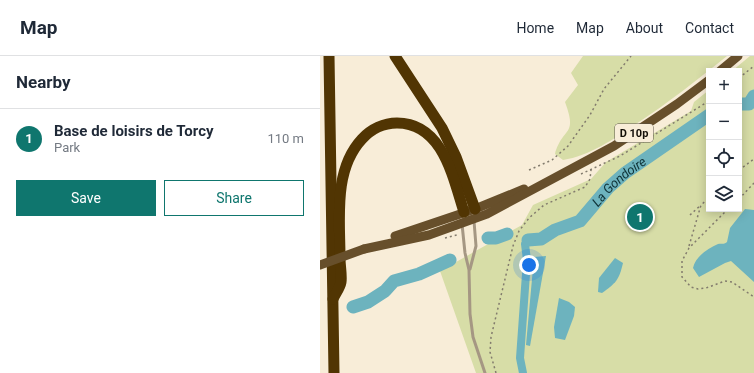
<!DOCTYPE html>
<html lang="en">
<head>
<meta charset="utf-8">
<style>
  body { margin:0; font-family:Roboto,sans-serif; background:#f2f2f3; color:#1f2937 }
  .controls { position:absolute; right:12px; top:12px; display:grid; overflow:hidden; border-radius:0px; box-shadow:0 2px 10px #0003 }
  .controls button { width:36px; height:36px; display:grid; place-items:center; padding:0; border:0; border-bottom:1px solid #e0e1e3; background:#fff; color:#1f2937; font:20px sans-serif }
  .you { position:absolute; left:209px; top:209px; width:14px; height:14px; margin:-10px; border:3px solid #fff; border-radius:50%; background:#1a73e8; box-shadow:0 0 0 6px #1a73e833 }
  .badge { display:grid; place-items:center; width:26px; height:26px; border-radius:50%; background:#0f766e; color:#fff; font-size:13px; font-weight:700 }
  .pin { position:absolute; translate:-50% -50%; border:2px solid #fff; box-shadow:0 1px 4px #0006 }
  .list { margin:0; padding:0; list-style:none }
  h2 { display:flex; justify-content:space-between; align-items:center; height:52px; margin:0; padding:0 16px; font-size:17px }
  h2 small { font-size:13px; font-weight:400; color:#747a83 }
  .list li { display:grid; grid-template-columns:26px 1fr auto; gap:12px; align-items:center; box-sizing:border-box; height:60px; padding:0 16px; border-top:1px solid #e0e1e3 }
  .list b { display:block; font-size:15px; white-space:nowrap }
  .list p { margin:0; font-size:13px; white-space:nowrap; color:#747a83 }
  .list em { font-size:13px; font-style:normal; color:#747a83 }
  .actions { display:flex; gap:8px; padding:12px 16px }
  .actions a { flex:1; padding:9px 0; border:1px solid #0f766e; border-radius:0px; text-align:center; font-size:14px; color:#0f766e }
  .actions .main { background:#0f766e; color:#fff }
  .icon { flex:none; width:22px; height:22px; fill:none; stroke:currentColor; stroke-width:2; stroke-linecap:round; stroke-linejoin:round }
  .map { position:relative; flex:none; width:434px; height:317px; overflow:hidden }
  header { display:flex; align-items:center; gap:24px; box-sizing:border-box; height:56px; padding:0 20px; background:#fff; border-bottom:1px solid #e0e1e3 }
  header strong { font-size:19px }
  nav { display:flex; gap:22px; margin-inline-start:auto; font-size:14px }
  main { display:flex }
  aside { flex:1; background:#fff }
  .map>svg:first-child { display:block }
  .green { fill:#d7dda7 }
  .water { fill:#6db3be }
  .lines { fill:none; stroke-linecap:round; stroke-linejoin:round }
  .canal { stroke:#6db3be; stroke-width:8 }
  .river { stroke:#6db3be; stroke-width:13 }
  .path { stroke:#827b6d; stroke-width:1.5; stroke-dasharray:2 3; stroke-linecap:butt }
  .lane { stroke:#a59783; stroke-width:3 }
  .primary { stroke:#674f2b; stroke-width:9 }
  .highway { stroke:#513503; stroke-width:11 }
  .primary-bridge { stroke:#674f2b; stroke-width:9 }
  .labels { text-anchor:middle; dominant-baseline:central; stroke-width:3.5; stroke-linejoin:round; paint-order:stroke }
  .shield { fill:#f8edd8; stroke:#585246; stroke-width:1 }
  .shield-label { font-size:11px; font-weight:bold; fill:#130f08 }
  .water-label { font-size:13px; font-style:italic; fill:#0f3237; stroke:#f8edd8 }
</style>
</head>
<body>
<header>
<strong>Map</strong>
<nav><a>Home</a><a>Map</a><a>About</a><a>Contact</a></nav>
</header>
<main>
<aside>
<h2>Nearby<small></small></h2>
<ul class="list">
<li><span class="badge">1</span><div><b>Base de loisirs de Torcy</b><p>Park</p></div><em>110 m</em></li>
</ul>
<div class="actions"><a class="main">Save</a><a>Share</a></div>
</aside>
<div class="map">
<svg width="434" height="317" viewBox="0 0 434 317">
  <rect width="100%" height="100%" fill="#f8edd8"/>
  <!-- green -->
  <g class="green">
    <path d="M263 0H407C377 24 348 47 316 68 294 83 269 100 243 104L235 98C243 70 258 81 245 46L258 29 251 17Z"/>
    <polygon points="430,0 434,0 434,317 156,317 120,215 202,169 213,149 271,123 286,106 371,55 374,46 389,34 389,153 419,153 419,15 412,15"/>
  </g>
  <!-- water -->
  <g class="water">
    <path d="M425 153 434 154V226L411 205 405 207 379 221 373 212C375 201 388 192 398 188 402 187 403 189 407 186L410 172Z"/>
    <polygon points="226,200 210,290 206,289 214,201"/>
    <path d="M295 202 303 207C299 224 296 227 282 237L278 236 279 222Z"/>
    <polygon points="239,242 249,246 255,251 254,260 245,284 235,282 234,271"/>
  </g>
  <g class="lines">
    <!-- canal -->
    <polyline class="canal" points="203,317 200,302 207,204 205,188 208,184"/>
    <!-- river -->
    <g class="river">
      <polyline points="419,48 429,48 434,40"/>
      <polyline points="168,182 176,182 187,178"/>
      <path id="s1" d="M208 184 221 183 235 174 260 165 288 132 305 117 389 59"/>
      <polyline points="33,251 48,246 65,235 74,225 99,218 130,204"/>
    </g>
    <!-- path -->
    <g class="path">
      <polyline points="419,22 434,10"/>
      <polyline points="209,114 232,104 248,90 270,59 284,33 311,0"/>
      <polyline points="419,114 434,103"/>
      <polyline points="261,118 300,100 389,45"/>
      <polyline points="419,143 434,127"/>
      <polyline points="398,153 408,153"/>
      <polyline points="408,153 369,192 362,205 362,221 371,231 378,233 386,232 405,225 412,226 434,241"/>
      <polyline points="370,159 381,149"/>
      <polyline points="125,182 137,179"/>
      <polyline points="369,190 381,149 389,142"/>
      <polyline points="176,317 170,296 171,281 193,190 199,175 209,162 224,149 265,131 270,123 271,114"/>
    </g>
    <!-- lane -->
    <g class="lane">
      <polyline points="142,168 145,197 149,214 150,258 153,281 165,317"/>
      <polyline points="150,213 156,190 154,165"/>
    </g>
    <!-- primary -->
    <g class="primary">
      <polyline points="400,15 418,0"/>
      <polyline points="75,180 155,153 204,133"/>
      <polyline points="44,193 109,179 167,158 294,90 357,48 389,24"/>
    </g>
    <!-- highway -->
    <g class="highway">
      <polyline points="9,0 14,317"/>
      <polyline points="75,0 122,72 136,101 155,153"/>
      <path d="M13 243C15 238 20 232 21 226 22 219 20 210 20 202 20 163 13 114 42 83 51 73 64 67 77 67 123 67 133 122 144 156"/>
    </g>
    <!-- primary-bridge -->
    <polyline class="primary-bridge" points="0,209 44,193"/>
  </g>
  <g class="labels">
    <!-- shield labels -->
    <rect class="shield" x="295" y="68" width="38" height="18" rx="3"/>
    <g class="shield-label">
      <text x="314" y="77">D 10p</text>
    </g>
    <!-- water labels -->
    <g class="water-label">
      <text stroke="none"><textPath href="#s1" startOffset="112">La Gondoire</textPath></text>
    </g>
  </g>
</svg>
<div class="controls">
<button>+</button>
<button>−</button>
<button><svg class="icon" aria-label="locate" viewBox="0 0 24 24"><circle cx="12" cy="12" r="6"/><path d="M12 2v4M12 18v4M2 12h4M18 12h4"/></svg></button>
<button><svg class="icon" aria-label="layers" viewBox="0 0 24 24"><path d="M12 4l9 5-9 5-9-5zM3 14l9 5 9-5"/></svg></button>
</div>
<div class="you"></div>
<div class="pin badge" style="left:320px;top:161px">1</div>
</div>
</main>
</body>
</html>
